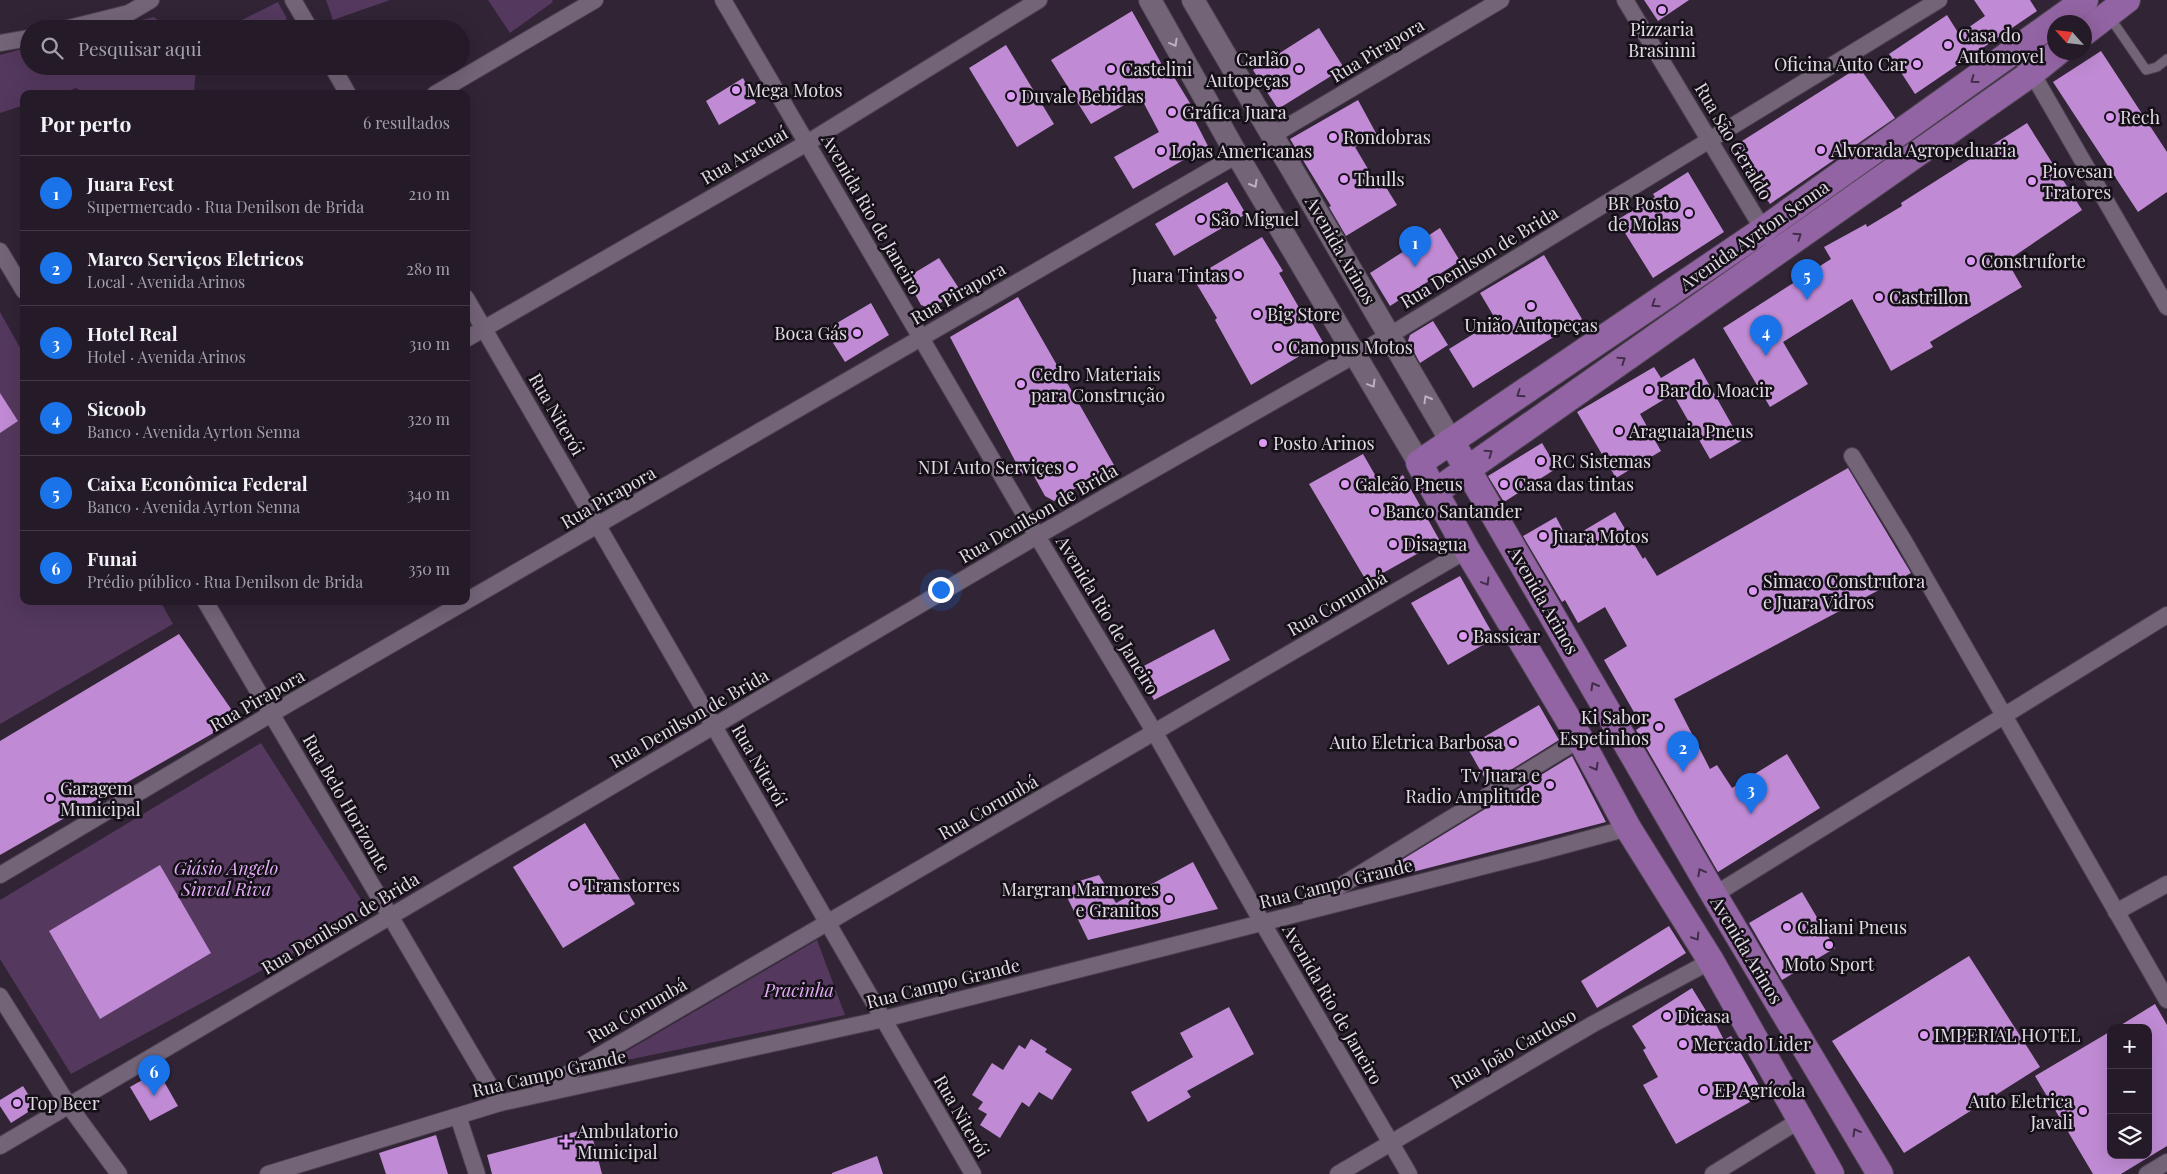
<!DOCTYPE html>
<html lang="pt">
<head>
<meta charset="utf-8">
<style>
  body { margin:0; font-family:"Playfair Display",serif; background:#312834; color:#f1f3f6 }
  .controls { position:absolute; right:15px; bottom:15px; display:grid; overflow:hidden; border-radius:10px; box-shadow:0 5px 20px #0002 }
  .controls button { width:45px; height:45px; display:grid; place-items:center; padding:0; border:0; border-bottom:1px solid #423945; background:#251b28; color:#f1f3f6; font:25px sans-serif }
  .compass { position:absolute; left:2047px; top:15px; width:45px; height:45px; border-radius:50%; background:#251b28; box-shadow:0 5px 20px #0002; rotate:297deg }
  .you { position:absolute; left:940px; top:589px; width:18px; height:18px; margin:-12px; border:4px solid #fff; border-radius:50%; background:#1a73e8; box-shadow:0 0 0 8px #1a73e833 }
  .badge { display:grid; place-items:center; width:32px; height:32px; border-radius:50%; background:#1a73e8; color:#fff; font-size:16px; font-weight:700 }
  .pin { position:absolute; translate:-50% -41px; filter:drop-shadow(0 1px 2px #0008) }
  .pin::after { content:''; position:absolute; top:26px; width:18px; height:15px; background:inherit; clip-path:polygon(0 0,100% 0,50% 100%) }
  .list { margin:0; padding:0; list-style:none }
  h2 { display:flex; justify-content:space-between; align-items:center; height:65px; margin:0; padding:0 20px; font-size:21px }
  h2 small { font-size:16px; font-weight:400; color:#a3a1a8 }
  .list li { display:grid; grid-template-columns:32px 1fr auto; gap:15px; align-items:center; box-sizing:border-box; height:75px; padding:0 20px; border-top:1px solid #423945 }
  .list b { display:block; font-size:19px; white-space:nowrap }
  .list p { margin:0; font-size:16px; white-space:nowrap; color:#a3a1a8 }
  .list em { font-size:16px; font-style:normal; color:#a3a1a8 }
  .icon { flex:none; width:28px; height:28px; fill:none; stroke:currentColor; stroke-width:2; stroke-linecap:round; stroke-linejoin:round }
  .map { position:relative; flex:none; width:2167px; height:1174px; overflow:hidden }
  .search { position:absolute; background:#251b28; box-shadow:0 5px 20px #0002; left:20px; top:20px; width:450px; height:55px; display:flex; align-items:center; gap:12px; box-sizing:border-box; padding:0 18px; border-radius:28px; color:#a3a1a8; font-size:19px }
  .panel { position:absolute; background:#251b28; box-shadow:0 5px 20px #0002; left:20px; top:90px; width:450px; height:515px; border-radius:10px }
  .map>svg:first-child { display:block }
  .green { fill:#54385e }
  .building { fill:#c08bd4 }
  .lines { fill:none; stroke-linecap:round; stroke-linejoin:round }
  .service-casing { stroke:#4d4251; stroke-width:11 }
  .minor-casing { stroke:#4d4251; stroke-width:18 }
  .secondary-casing { stroke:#4d4251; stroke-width:24 }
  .primary-casing { stroke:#4d4251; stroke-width:28 }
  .service { stroke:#736478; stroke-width:9 }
  .minor { stroke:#736478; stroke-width:16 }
  .secondary { stroke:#736478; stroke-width:22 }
  .primary { stroke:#9364a3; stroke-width:26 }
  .oneway { stroke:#bbb1bf }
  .oneway2 { stroke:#412d49 }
  .poi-dot { fill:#dc99f4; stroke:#151018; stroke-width:2 }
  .labels { text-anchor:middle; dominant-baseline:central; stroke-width:5; stroke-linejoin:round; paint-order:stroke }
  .poi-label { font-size:18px; fill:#e2dae5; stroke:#151018; text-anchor:start }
  .street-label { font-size:18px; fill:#e2dae5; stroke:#151018 }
  .park-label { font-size:18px; font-style:italic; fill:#e2abf6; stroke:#151018 }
</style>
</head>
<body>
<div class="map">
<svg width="2167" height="1174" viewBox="0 0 2167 1174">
  <rect width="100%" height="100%" fill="#312435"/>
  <!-- green -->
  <g class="green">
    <polygon points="326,0 390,0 333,20"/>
    <polygon points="488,0 552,0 553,2 510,33"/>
    <polygon points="278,2 287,19 267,29 224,29"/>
    <polygon points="154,17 167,29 105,29"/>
    <polygon points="29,47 29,66 196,66 194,94 87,94 76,88 59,94 24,94 24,105 0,113 0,55"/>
    <polygon points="0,312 24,355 24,601 160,601 173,624 0,724"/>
    <polygon points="261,743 369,912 71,1074 0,959 0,900"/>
    <polygon points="817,940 845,1015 603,1065"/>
  </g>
  <!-- building -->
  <g class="building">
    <polygon points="1644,0 1689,0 1658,21"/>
    <polygon points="1974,0 2030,0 2037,11 1915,94 1889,54 1947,15 1959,34 1985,16"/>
    <polygon points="1132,11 1170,79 1174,77 1193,108 1190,111 1208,146 1133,189 1114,157 1159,132 1140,96 1091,124 1051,60"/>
    <polygon points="1319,28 1344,68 1278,109 1253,70"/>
    <polygon points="1006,45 1054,124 1017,147 969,68"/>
    <polygon points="2101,51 2167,152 2167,192 2138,212 2053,82"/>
    <polygon points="1859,67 1895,118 1770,204 1731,148"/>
    <polygon points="743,78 756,103 719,125 706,101"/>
    <polygon points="1358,100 1377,135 1355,147 1374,179 1379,176 1397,205 1346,236 1329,207 1331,206 1290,139"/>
    <polygon points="2027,123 2082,210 2007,261 2022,287 1930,342 1933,347 1891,371 1852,299 1783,342 1808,384 1770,407 1723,328 1831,259 1824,247 1866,224 1867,227 1902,206 1901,203"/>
    <polygon points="1688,172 1724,232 1653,278 1617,220 1655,197 1653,194"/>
    <polygon points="1227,182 1246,214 1174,256 1155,224"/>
    <polygon points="1440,228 1460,261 1390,306 1370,273"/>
    <polygon points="1262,237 1283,271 1279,273 1301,311 1304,309 1323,342 1251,385 1215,320 1217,318 1193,278"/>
    <polygon points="1544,255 1582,319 1473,388 1449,349 1496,320 1480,293"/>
    <polygon points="939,258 960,290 931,309 921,305 906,278"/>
    <polygon points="1018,297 1114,465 1054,501 1045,496 1030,469 1022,474 950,337"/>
    <polygon points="871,303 889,335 845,362 825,330"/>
    <polygon points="1433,321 1448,345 1420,363 1408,341 1410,335"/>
    <polygon points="1694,358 1741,441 1710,459 1673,394 1640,414 1661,451 1616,478 1577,412 1654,367 1661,378"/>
    <polygon points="0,393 18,421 0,433"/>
    <polygon points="1542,443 1557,468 1504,502 1488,476"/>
    <polygon points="1363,454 1382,487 1403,475 1440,541 1367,582 1309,484"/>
    <polygon points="1848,468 1911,573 1674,699 1710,769 1717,765 1732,788 1787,754 1820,808 1718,872 1636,730 1642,726 1604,660 1627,646 1605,607 1578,623 1565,600 1562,602 1523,536 1556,517 1568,540 1615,512 1643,559 1645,557 1657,576"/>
    <polygon points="1460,576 1495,638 1448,665 1411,603"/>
    <polygon points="1214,629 1230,660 1154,700 1138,669"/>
    <polygon points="179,634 238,719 0,855 0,741"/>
    <polygon points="1539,705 1559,740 1488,784 1467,747"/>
    <polygon points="1572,756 1606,822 1370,883 1369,881 1377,875"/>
    <polygon points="585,823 635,904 563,948 513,867"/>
    <polygon points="1193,862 1218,909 1088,940 1066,895 1076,882 1099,875 1116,903"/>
    <polygon points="160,865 211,953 100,1019 49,931"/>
    <polygon points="1802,892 1835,948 1782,980 1749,923"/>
    <polygon points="1669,926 1686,953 1597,1008 1581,981"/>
    <polygon points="1969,956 2040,1067 1904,1153 1832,1041"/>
    <polygon points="1692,988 1708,1014 1710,1013 1724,1040 1731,1036 1764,1094 1676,1144 1643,1085 1658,1077 1643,1050 1646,1048 1632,1026"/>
    <polygon points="2155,1004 2167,1025 2167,1146 2121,1174 2093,1174 2035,1076 2111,1031 2111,1155 2148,1155 2148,1028 2116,1028"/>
    <polygon points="1229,1007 1254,1054 1187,1091 1191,1097 1148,1122 1131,1092 1193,1057 1180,1033"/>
    <polygon points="1031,1039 1047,1049 1045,1052 1072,1069 1052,1100 1039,1092 1029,1107 1022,1102 1000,1138 980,1125 987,1114 978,1109 983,1102 972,1095 992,1063 1003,1070 1019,1045 1025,1049"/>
    <polygon points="158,1071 178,1106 150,1121 130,1087"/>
    <polygon points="23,1086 36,1107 11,1123 0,1106 0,1100"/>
    <polygon points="590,1128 602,1174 492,1174 487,1155"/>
    <polygon points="436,1135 448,1174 386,1174 379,1153"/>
    <polygon points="877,1156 883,1174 832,1174 832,1173"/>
  </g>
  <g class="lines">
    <defs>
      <polyline id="service" points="2109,16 2146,70 2157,67 2167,59"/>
      <g id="minor">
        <polyline points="293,0 310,29"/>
        <polyline points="723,0 1037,536 1155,733 1262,922 1409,1174"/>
        <polyline points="1625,0 1767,236"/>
        <polyline points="65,29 129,13 151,0"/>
        <polyline points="0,43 29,38"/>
        <polyline points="2015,50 2032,73 2167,307"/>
        <polyline points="332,66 348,94"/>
        <polyline points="435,94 595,0"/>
        <polyline points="1273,135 1501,0"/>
        <polyline points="0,251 24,291"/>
        <polyline points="466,298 973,1174"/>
        <polyline points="466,339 807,143 1039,0"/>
        <polyline points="1852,456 1904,541 2167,1000"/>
        <polyline points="205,601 500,1103"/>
        <polyline points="0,875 271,714 1237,155"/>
        <polyline points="1714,895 2167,615"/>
        <polyline points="1311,904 1580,739"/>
        <polyline points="2116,912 2167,884"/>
        <polyline points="0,996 69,1106 119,1174"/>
        <polyline points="540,1090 1467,550"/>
        <polyline points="458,1116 477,1174"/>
        <polyline points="0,1146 1037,536 1390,335 1939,0"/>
        <polyline points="268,1174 500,1103 884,1019 1536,853 1628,828"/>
        <polyline points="1338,1174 1593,1024 1711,961"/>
        <polyline points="1713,1174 1800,1120"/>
        <polyline points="2147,1174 2167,1162"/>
      </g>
      <g id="secondary">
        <polyline points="1150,0 1237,155 1419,463"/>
        <polyline points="1193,0 1451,441"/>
      </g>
      <g id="primary">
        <polyline points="2084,33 2127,0"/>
        <polyline points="1451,441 1714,895 1880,1174"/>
        <polyline points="1435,492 2032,73 2058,52"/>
        <polyline points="1831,1174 1711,961 1628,828 1580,739 1467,550 1419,463 1763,230 2085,0"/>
      </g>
    </defs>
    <!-- service casing -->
    <use href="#service" class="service-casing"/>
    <!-- minor casing -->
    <use href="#minor" class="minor-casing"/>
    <!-- secondary casing -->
    <use href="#secondary" class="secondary-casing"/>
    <!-- primary casing -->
    <use href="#primary" class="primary-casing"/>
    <!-- service -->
    <use href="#service" class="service"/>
    <!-- minor -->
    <use href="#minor" class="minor"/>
    <!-- secondary -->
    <use href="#secondary" class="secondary"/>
    <!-- primary -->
    <use href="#primary" class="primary"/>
  </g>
  <!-- one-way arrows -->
  <defs><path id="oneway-chevron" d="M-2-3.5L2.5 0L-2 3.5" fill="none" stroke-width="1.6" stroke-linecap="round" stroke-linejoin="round" transform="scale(1.25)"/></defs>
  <g class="oneway">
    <use href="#oneway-chevron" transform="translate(1174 43) rotate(61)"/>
    <use href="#oneway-chevron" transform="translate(1254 184) rotate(60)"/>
    <use href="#oneway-chevron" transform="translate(1372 384) rotate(59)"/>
    <use href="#oneway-chevron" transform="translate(1427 399) rotate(-120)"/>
  </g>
  <g class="oneway2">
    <use href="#oneway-chevron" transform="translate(1974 80) rotate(144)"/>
    <use href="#oneway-chevron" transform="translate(1798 236) rotate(-35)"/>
    <use href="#oneway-chevron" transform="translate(1655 304) rotate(146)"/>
    <use href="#oneway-chevron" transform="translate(1622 360) rotate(-35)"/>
    <use href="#oneway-chevron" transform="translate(1520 394) rotate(146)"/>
    <use href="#oneway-chevron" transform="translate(1489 453) rotate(-35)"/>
    <use href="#oneway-chevron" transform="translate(1486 582) rotate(59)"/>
    <use href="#oneway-chevron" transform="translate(1594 686) rotate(-120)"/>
    <use href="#oneway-chevron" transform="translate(1595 767) rotate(61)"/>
    <use href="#oneway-chevron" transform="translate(1701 872) rotate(-119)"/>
    <use href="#oneway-chevron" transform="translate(1696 937) rotate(58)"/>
    <use href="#oneway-chevron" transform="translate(1856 1132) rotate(-119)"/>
  </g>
  <!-- markers -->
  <g class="poi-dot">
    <circle cx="1662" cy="10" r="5"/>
    <circle cx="1948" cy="45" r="5"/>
    <circle cx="1917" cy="64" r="5"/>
    <circle cx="1111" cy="69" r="5"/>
    <circle cx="1299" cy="69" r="5"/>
    <circle cx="736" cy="90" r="5"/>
    <circle cx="1011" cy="96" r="5"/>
    <circle cx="1172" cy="112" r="5"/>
    <circle cx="2110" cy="117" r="5"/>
    <circle cx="1333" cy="137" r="5"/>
    <circle cx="1821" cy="150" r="5"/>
    <circle cx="1161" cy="151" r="5"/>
    <circle cx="1344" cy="179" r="5"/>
    <circle cx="2032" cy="181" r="5"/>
    <circle cx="1689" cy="213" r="5"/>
    <circle cx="1201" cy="219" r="5"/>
    <circle cx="1971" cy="261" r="5"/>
    <circle cx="1238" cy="275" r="5"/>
    <circle cx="1879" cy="297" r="5"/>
    <circle cx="1531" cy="306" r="5"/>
    <circle cx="1257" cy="314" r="5"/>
    <circle cx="857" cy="333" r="5"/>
    <circle cx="1278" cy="347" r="5"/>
    <circle cx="1021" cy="384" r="5"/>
    <circle cx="1649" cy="390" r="5"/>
    <circle cx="1619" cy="431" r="5"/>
    <circle cx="1263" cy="443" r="5"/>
    <circle cx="1541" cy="461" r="5"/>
    <circle cx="1072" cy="467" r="5"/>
    <circle cx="1345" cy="484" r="5"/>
    <circle cx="1504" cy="484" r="5"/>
    <circle cx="1375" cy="511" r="5"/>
    <circle cx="1543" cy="536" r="5"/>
    <circle cx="1393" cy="544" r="5"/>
    <circle cx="1753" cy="591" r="5"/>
    <circle cx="1463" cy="636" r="5"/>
    <circle cx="1659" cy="727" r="5"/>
    <circle cx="1513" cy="742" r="5"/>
    <circle cx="1550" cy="785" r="5"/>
    <circle cx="50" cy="798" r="5"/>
    <circle cx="574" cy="885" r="5"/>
    <circle cx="1169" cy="899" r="5"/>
    <circle cx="1787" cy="927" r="5"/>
    <circle cx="1829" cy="945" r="5"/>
    <circle cx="1667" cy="1016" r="5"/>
    <circle cx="1924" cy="1035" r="5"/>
    <circle cx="1683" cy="1044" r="5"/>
    <circle cx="1704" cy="1090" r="5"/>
    <circle cx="17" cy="1103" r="5"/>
    <circle cx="2083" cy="1111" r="5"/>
    <path d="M563.5 1133.5h5v5h5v5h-5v5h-5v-5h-5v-5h5z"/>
  </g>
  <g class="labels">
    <!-- poi labels -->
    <g class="poi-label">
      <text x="1662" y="29" text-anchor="middle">Pizzaria<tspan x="1662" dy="21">Brasinni</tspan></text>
      <text x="1958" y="35">Casa do<tspan x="1958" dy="21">Automovel</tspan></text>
      <text x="1289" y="59" text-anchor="end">Carlão<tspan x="1289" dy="21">Autopeças</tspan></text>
      <text x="1907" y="64" text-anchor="end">Oficina Auto Car</text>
      <text x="1121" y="69">Castelini</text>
      <text x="746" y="90">Mega Motos</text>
      <text x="1021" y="96">Duvale Bebidas</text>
      <text x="1182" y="112">Gráfica Juara</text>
      <text x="2120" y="117">Rech</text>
      <text x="1343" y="137">Rondobras</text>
      <text x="1831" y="150">Alvorada Agropeduaria</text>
      <text x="1171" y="151">Lojas Americanas</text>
      <text x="2042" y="171">Piovesan<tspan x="2042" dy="21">Tratores</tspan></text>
      <text x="1354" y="179">Thulls</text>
      <text x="1679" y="203" text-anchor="end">BR Posto<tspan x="1679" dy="21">de Molas</tspan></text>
      <text x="1211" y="219">São Miguel</text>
      <text x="1981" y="261">Construforte</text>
      <text x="1228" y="275" text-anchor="end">Juara Tintas</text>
      <text x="1889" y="297">Castrillon</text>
      <text x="1267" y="314">Big Store</text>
      <text x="1531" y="325" text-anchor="middle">União Autopeças</text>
      <text x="847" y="333" text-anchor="end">Boca Gás</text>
      <text x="1288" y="347">Canopus Motos</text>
      <text x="1031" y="374">Cedro Materiais<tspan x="1031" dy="21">para Construção</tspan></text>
      <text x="1659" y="390">Bar do Moacir</text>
      <text x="1629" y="431">Araguaia Pneus</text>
      <text x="1273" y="443">Posto Arinos</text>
      <text x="1551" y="461">RC Sistemas</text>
      <text x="1062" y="467" text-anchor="end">NDI Auto Serviçes</text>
      <text x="1355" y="484">Galeão Pneus</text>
      <text x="1514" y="484">Casa das tintas</text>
      <text x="1385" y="511">Banco Santander</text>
      <text x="1553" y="536">Juara Motos</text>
      <text x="1403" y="544">Disagua</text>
      <text x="1763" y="581">Simaco Construtora<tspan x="1763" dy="21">e Juara Vidros</tspan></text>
      <text x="1473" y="636">Bassicar</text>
      <text x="1649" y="717" text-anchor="end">Ki Sabor<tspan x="1649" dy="21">Espetinhos</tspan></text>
      <text x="1503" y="742" text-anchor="end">Auto Eletrica Barbosa</text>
      <text x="1540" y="775" text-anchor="end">Tv Juara e<tspan x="1540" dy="21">Radio Amplitude</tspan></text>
      <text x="60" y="788">Garagem<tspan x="60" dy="21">Municipal</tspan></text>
      <text x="584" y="885">Transtorres</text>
      <text x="1159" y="889" text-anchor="end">Margran Marmores<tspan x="1159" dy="21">e Granitos</tspan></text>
      <text x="1797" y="927">Caliani Pneus</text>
      <text x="1829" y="964" text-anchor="middle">Moto Sport</text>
      <text x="1677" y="1016">Dicasa</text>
      <text x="1934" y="1035">IMPERIAL HOTEL</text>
      <text x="1693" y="1044">Mercado Lider</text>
      <text x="1714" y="1090">EP Agrícola</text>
      <text x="2073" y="1101" text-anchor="end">Auto Eletrica<tspan x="2073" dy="21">Javali</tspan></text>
      <text x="27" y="1103">Top Beer</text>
      <text x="577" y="1131">Ambulatorio<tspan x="577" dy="21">Municipal</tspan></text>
    </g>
    <!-- street labels -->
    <g class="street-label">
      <text transform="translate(1377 50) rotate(-31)">Rua Pirapora</text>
      <text transform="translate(1734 141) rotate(59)">Rua São Geraldo</text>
      <text transform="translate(744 155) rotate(-30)">Rua Aracuaí</text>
      <text transform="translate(872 214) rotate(60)">Avenida Rio de Janeiro</text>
      <text transform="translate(1754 235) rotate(-35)">Avenida Ayrton Senna</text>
      <text transform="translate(1341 250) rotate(60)">Avenida Arinos</text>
      <text transform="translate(1479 257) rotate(-31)">Rua Denilson de Brida</text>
      <text transform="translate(958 293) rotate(-30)">Rua Pirapora</text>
      <text transform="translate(557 414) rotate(60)">Rua Niterói</text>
      <text transform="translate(608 497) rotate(-30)">Rua Pirapora</text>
      <text transform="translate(1038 513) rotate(-30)">Rua Denilson de Brida</text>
      <text transform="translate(1544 600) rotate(60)">Avenida Arinos</text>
      <text transform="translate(1337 603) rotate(-30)">Rua Corumbá</text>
      <text transform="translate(1108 615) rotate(59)">Avenida Rio de Janeiro</text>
      <text transform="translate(257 700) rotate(-30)">Rua Pirapora</text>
      <text transform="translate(689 718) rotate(-30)">Rua Denilson de Brida</text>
      <text transform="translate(760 765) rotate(60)">Rua Niterói</text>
      <text transform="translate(347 803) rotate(60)">Rua Belo Horizonte</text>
      <text transform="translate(988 807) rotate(-30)">Rua Corumbá</text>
      <text transform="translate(1336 883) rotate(-14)">Rua Campo Grande</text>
      <text transform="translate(340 923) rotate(-31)">Rua Denilson de Brida</text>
      <text transform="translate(1747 950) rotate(59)">Avenida Arinos</text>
      <text transform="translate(943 983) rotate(-14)">Rua Campo Grande</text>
      <text transform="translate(1333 1004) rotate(60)">Avenida Rio de Janeiro</text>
      <text transform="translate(637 1010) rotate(-30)">Rua Corumbá</text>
      <text transform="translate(1513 1048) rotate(-30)">Rua João Cardoso</text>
      <text transform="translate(549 1073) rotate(-13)">Rua Campo Grande</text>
      <text transform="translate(962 1116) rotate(60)">Rua Niterói</text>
    </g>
    <!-- park labels -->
    <g class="park-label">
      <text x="226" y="868">Giásio Angelo<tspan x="226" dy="21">Sinval Riva</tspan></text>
      <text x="799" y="990">Pracinha</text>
    </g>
  </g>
</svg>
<div class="controls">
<button>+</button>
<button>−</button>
<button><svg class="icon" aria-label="layers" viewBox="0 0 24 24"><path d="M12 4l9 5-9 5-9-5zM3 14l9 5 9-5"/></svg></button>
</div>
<svg class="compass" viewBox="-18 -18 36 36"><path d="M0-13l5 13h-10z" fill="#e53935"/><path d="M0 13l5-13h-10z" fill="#a3a1a8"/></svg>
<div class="you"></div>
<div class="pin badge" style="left:1415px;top:267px">1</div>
<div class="pin badge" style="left:1683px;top:772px">2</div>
<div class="pin badge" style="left:1751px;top:814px">3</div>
<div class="pin badge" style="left:1766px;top:356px">4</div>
<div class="pin badge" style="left:1807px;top:300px">5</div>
<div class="pin badge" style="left:154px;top:1096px">6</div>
<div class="search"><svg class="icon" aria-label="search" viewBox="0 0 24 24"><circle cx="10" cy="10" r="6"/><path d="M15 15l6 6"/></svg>Pesquisar aqui</div>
<section class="panel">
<h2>Por perto<small>6 resultados</small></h2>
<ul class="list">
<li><span class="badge">1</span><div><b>Juara Fest</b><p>Supermercado · Rua Denilson de Brida</p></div><em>210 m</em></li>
<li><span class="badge">2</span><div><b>Marco Serviços Eletricos</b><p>Local · Avenida Arinos</p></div><em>280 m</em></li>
<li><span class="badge">3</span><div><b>Hotel Real</b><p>Hotel · Avenida Arinos</p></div><em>310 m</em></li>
<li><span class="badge">4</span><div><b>Sicoob</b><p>Banco · Avenida Ayrton Senna</p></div><em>320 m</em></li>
<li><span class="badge">5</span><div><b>Caixa Econômica Federal</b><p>Banco · Avenida Ayrton Senna</p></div><em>340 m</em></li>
<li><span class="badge">6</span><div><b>Funai</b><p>Prédio público · Rua Denilson de Brida</p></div><em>350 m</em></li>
</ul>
</section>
</div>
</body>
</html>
